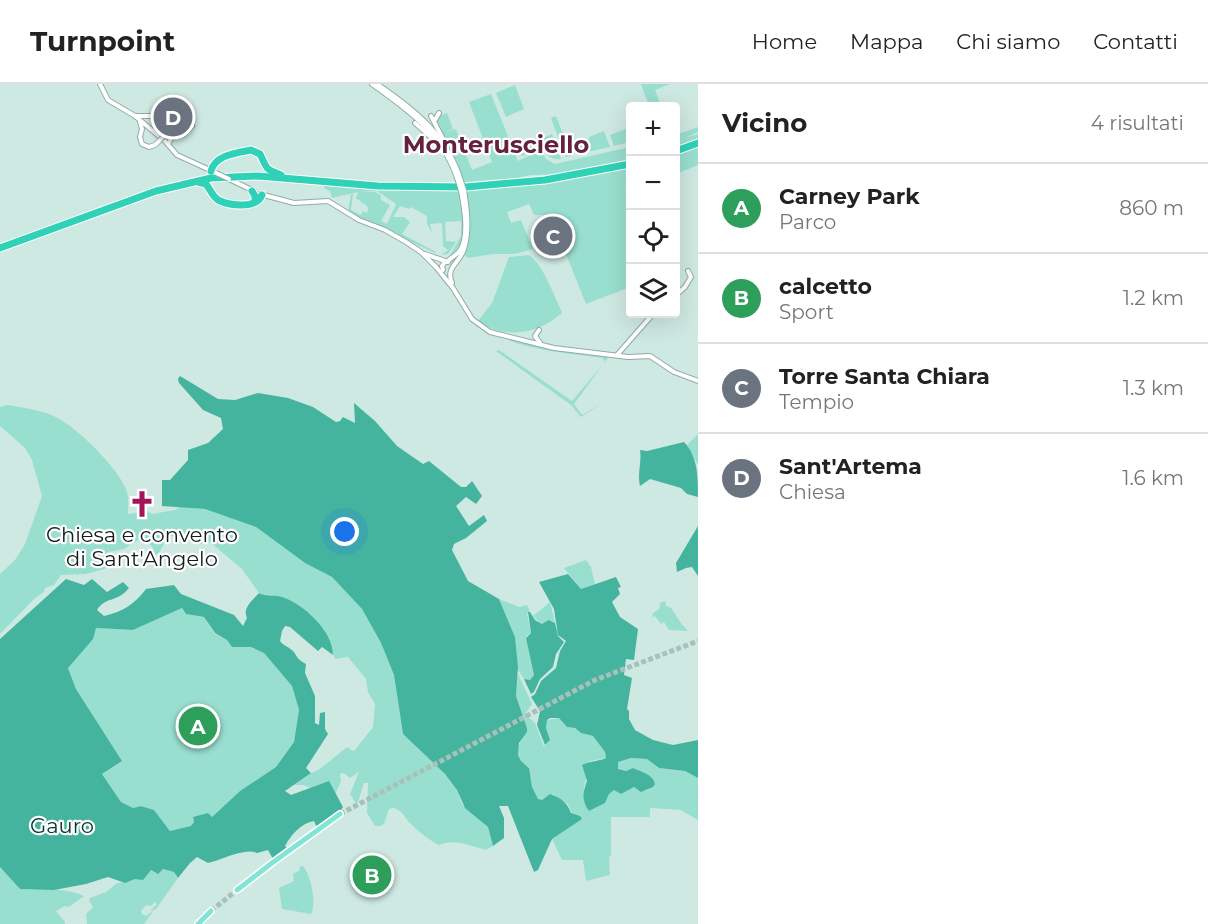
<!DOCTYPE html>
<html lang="it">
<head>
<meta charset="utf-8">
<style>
  body { margin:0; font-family:Montserrat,sans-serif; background:#f6f6f6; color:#222 }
  .controls { position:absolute; right:18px; top:18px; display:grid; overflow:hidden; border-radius:6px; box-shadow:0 6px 24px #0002 }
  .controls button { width:54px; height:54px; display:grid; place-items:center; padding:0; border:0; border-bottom:2px solid #e0e0e0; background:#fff; color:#222; font:30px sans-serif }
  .you { position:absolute; left:345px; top:448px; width:21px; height:21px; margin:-15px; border:4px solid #fff; border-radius:50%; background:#1a73e8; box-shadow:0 0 0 9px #1a73e833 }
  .badge { display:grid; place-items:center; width:39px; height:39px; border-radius:50%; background:#d93025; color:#fff; font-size:20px; font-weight:700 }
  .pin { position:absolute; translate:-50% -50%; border:3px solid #fff; box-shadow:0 2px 6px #0006 }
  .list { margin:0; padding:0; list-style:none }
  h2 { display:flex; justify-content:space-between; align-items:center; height:78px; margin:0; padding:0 24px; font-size:26px }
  h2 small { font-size:20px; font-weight:400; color:#767676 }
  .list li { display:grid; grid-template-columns:39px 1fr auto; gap:18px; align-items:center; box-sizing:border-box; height:90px; padding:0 24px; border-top:2px solid #e0e0e0 }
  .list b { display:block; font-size:22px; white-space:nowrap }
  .list p { margin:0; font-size:20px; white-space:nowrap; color:#767676 }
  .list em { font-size:20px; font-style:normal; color:#767676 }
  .icon { flex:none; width:33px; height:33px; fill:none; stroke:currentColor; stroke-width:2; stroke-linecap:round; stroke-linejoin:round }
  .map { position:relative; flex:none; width:698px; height:840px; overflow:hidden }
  header { display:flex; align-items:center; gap:36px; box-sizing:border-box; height:84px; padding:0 30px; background:#fff; border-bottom:2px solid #e0e0e0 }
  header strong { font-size:28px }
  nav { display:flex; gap:33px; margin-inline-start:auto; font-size:21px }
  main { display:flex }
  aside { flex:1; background:#fff }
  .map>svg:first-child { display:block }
  .green { fill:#99dfcf; fill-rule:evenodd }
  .forest { fill:#45b49f; fill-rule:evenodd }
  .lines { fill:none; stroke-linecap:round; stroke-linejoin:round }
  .major-tunnel { stroke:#a8c0ba; stroke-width:5; stroke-dasharray:5 2.5; stroke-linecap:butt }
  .minor-casing { stroke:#91aca5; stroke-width:6 }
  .major-casing { stroke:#fff; stroke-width:8 }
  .highway-casing { stroke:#fff; stroke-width:9 }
  .minor { stroke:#fff; stroke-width:4 }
  .major { stroke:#82e4d4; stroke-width:5 }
  .highway { stroke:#2fd2b7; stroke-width:7 }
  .minor-bridge-casing { stroke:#91aca5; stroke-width:6; stroke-linecap:butt }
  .minor-bridge { stroke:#fff; stroke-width:4 }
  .labels { text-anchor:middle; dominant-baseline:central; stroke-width:4.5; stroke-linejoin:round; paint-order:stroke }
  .poi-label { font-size:21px; fill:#121c1a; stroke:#fff }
  .park-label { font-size:21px; fill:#03382f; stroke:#fff }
  .quarter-label { font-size:24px; font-weight:bold; fill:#65223d; stroke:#fff }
</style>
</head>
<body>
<header>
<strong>Turnpoint</strong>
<nav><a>Home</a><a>Mappa</a><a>Chi siamo</a><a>Contatti</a></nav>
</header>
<main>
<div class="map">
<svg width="698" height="840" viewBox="0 0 698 840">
  <rect width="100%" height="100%" fill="#cee9e2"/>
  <!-- green -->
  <g class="green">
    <polygon points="641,0 670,0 655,6 661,22 649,22"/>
    <polygon points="515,1 524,25 506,33 496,9"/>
    <path d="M491 10 518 77 541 66 546 75 555 80 630 63V74C607 83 580 87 555 90 542 92 531 89 519 94L463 98 458 81 436 36 439 32 447 29 453 45 445 48 456 45 472 86 492 78 469 18Z"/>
    <polygon points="556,32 571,71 571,72 566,73 564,69 551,34"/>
    <polygon points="630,43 630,58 614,62 610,51"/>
    <polygon points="698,43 698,48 685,54 698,50 698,55 676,63 676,51"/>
    <polygon points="604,47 610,63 578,70 576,63 589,57 589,53"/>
    <path d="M552 50 553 53 561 75C547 77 545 66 540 55Z"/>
    <polygon points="537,59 540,65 522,72 519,69 519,66"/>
    <polygon points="698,61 698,81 676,90 676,69"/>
    <path d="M630 82V102L625 105 630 118V203L586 220 562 160 570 156 573 143H564C559 130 546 131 534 131L529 120 507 128 511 139 521 136 533 165 514 170H493L468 174 465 172 469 142 465 105Z"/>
    <path d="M324 100 459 105C463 126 471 161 449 173L461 152V137L445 138 446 157 456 158 448 170 441 171 448 166 443 162 442 139 430 140 432 149 427 140V132L411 123 409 125 400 122 393 133H404L410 138 402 150 436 168 435 169 348 128 351 110H353L351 126 361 131 363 127 367 129 368 125 367 122 356 114 358 108 332 114 330 107 324 104ZM377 107 396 120 387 140 381 137 390 121 381 116V111L375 108H358Z"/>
    <path d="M529 171C543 180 554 212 562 228L561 230C556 233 554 236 550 238 526 252 500 252 478 237L492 219 509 173Z"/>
    <path d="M504 253 558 266 610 271 574 320 582 331 602 319 581 333 571 321 496 267 499 266 572 317 606 277 603 276V274C581 271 519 265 504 253Z"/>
    <path d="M7 321C25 324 45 326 61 336 80 347 125 390 128 412 129 419 128 423 128 430L147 427 152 430 175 426 180 423 205 425 256 443 305 479 332 493 362 525 381 559 394 591 403 650 445 690 457 706 462 720 488 743 493 762 486 766C471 762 453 754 439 761 429 756 419 748 411 740 404 734 403 726 393 724L389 725 384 740 380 742H375L367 729 368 699H364L358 718 356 719 350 710 359 688 350 694 344 689 340 690 341 697 334 713 303 701H294L311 689 320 685 347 663 353 667 355 666 373 643 375 620 368 608 366 595 348 573 335 575 325 547 311 530 298 521 274 511H264L259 509 242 485 210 458 201 460 171 452 167 454 158 471 155 470 152 463 143 453 124 465 108 468 106 471 108 484 86 490 61 491 54 501 45 504 44 508 34 515 0 550V490L15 476 25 460 42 412 32 376 25 364 0 342V323Z"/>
    <polygon points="698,350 698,381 687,361"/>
    <polygon points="586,476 591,483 595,500 581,505 564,484"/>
    <polygon points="499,515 519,523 527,521 530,528 527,530 531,549 526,552 534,591 530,596 524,595 518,586 515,553"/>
    <polygon points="665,517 666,522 671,524 681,539 688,547 669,546 664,538 661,540 655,532 652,534 653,529 659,525 660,519"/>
    <polygon points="550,518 555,539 551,536 542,540 533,532"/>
    <polygon points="182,524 186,530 204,533 214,549 227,556 232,563 251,563 264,569 292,602 299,626 294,658 276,683 240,707 212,733 193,733 194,738 192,742 170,747 154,726 141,722 133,724 121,718 102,690 122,677 76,605 68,584 96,544 133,546"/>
    <path d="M518 590 532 620 525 630 535 639 544 663 550 656 546 644 547 636 559 634 567 643 575 644 581 649 593 652 605 668 606 674 590 677 584 704 589 727 605 719 609 710 614 705 621 710 634 703 645 707 649 705 636 686 633 684C627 687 624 688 618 685V678L631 674 647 675 659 684 685 687 698 694V736L681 726 650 724V733H611V772L609 773 610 791 586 797 583 776H562L552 755 580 732 572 730 568 720 553 710 542 716H538L532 703 528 682C510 673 521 657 527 644L516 612Z"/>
    <polygon points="379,780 381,799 365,801 362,782"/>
    <path d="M303 782C311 791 317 821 311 830L282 825 279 804 294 797 293 790 300 786 299 783Z"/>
    <path d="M0 783 20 805C41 806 65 803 84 812L69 823 65 822 56 827 65 838V840H0Z"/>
    <polygon points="163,785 174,788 178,794 156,825 150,827 157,820 155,818 151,822 146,821 141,827 142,830 146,832 154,826 144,840 87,840 86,830 93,823 89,816 90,814 106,808 117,799 127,798 151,786 156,789"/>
  </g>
  <!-- forest -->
  <g class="forest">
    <path d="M180 292 218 315 235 316 258 309 288 314 313 323 336 338 340 337 343 333 355 339 354 319 375 337 397 362 423 380 429 377 461 403H466L472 397 482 412 476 420 466 413 456 422 469 442 484 431 487 437 466 454 454 460 452 466 468 497 499 515 515 553 518 583 516 612 527 644V648L519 659 518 671 521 677 529 684 532 703 538 715 542 716 550 710C561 714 567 718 571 729L580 732 582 735 552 755 538 786 534 788 508 722H499L504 734V754L493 762 488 743 465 724 457 706 445 690 403 650 394 591 381 559 362 525 332 493 305 479 256 443 205 425 162 422V396H170L188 376V366L208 359 223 345 221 334 203 326 179 299 178 295Z"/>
    <path d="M684 358C698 373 698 392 698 413L687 410 681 404 650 395 640 402C637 390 642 378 640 366L647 367Z"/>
    <polygon points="698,442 698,492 692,483 686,484 677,488 676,479"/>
    <path d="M568 490 581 505 616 493 621 503 618 504 620 510 612 518 620 533 638 545 634 576 626 575 624 591 632 594 627 625 629 627V635L635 646 653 656 673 661 698 656V694L685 687 659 684 647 675 631 674 618 678V685L626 687 633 684C641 688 653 690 655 700L653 703 641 708 634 703 621 710 614 706 609 710 605 719 589 727C581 716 583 708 587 697L582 681C590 677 600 677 606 674L605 668 593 652 581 649 575 644 567 643 559 634H550L547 636 546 644 550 656 545 661 537 641 540 627 531 613 535 610 541 597 556 584 560 567 566 557 558 551 554 525 539 498Z"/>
    <path d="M66 495 84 501 92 495 107 508 123 498 129 504C117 519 106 512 97 526L104 532C122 528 135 520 146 505L174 501 181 510 234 531 243 542 247 534C242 524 253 516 259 509 266 513 274 510 282 513 304 520 333 547 333 571L322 563 318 567 290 543 285 542 282 547 280 557C284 562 287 562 292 566 299 573 294 573 306 580L305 589 315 612V639L319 641 320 629 325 628V645L328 650 306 684 311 689 285 707 291 711 329 697 343 723 339 729 317 744 314 737C301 739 291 751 285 762L288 765 273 775 268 766 257 769C245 763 222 776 208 779L197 773 190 779 178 794 174 788 163 785 158 790 151 786 143 796 135 795 125 799 108 793 86 800 54 806 20 805 0 783V555ZM182 524 186 530 204 533 215 549 227 556 232 563H251L264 569 292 602 299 626 294 658 276 683 240 707 212 733 208 729 193 733 194 738 191 742 170 747 154 726 141 722 133 724 121 718 102 690 122 677 76 605 68 584 93 555 96 544 133 546Z"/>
    <polygon points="528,528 530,528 535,536 542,540 549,536 555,539 558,552 564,558 556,570 553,583 540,595 534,608 531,610 524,595 530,596 534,591 526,554 531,549"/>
  </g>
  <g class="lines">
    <!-- major-tunnel -->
    <g class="major-tunnel">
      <polyline points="340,730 595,596 698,557"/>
      <polyline points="211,827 237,806"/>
    </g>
    <defs>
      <g id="minor">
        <polyline points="100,0 108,16 135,32 165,57 177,71 212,87"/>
        <path d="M372 0C409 26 444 51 458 97"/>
        <path d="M377 0C415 26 447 51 461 97"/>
        <polyline points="136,32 158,32"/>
        <polyline points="431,32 443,55"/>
        <polyline points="435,36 439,29"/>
        <polyline points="415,39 441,62"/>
        <polyline points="164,52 168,47"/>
        <polyline points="140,53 142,45 140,38"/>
        <polyline points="168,60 172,53 184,50 192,42"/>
        <polyline points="229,95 254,107"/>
        <polyline points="260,110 294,119 328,117 359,136 385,146 406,158 421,168 436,183 453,204 472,235 490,248 554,264 628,273 650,272 674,288 698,297"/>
        <polyline points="425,170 448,178"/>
        <path d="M447 178C451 173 458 171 461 165 469 149 464 123 461 107"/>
        <polyline points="443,186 442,182 445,178"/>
        <path d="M452 199C445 183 460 179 464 165 470 146 467 125 464 106"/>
        <polyline points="676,211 685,203 691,193 688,187"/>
        <polyline points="539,246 535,252 540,259"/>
        <polyline points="617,271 653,230"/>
      </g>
      <g id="major">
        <polyline points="237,806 272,779 340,730"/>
        <polyline points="198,840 211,827"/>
      </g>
      <g id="highway">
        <polyline points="676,67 698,59"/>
        <path d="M211 87C215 71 236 69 251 66L260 70C268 86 264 84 281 91"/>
        <path d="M198 98 206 100C210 105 212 112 218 116 230 122 256 125 262 111"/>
        <polyline points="252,107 255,112 255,118"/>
        <polyline points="0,164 156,107 211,94 258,92 378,102 466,103 545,96 630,80"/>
      </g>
    </defs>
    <!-- minor casing -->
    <use href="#minor" class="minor-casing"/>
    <!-- major casing -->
    <use href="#major" class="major-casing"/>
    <!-- highway casing -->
    <use href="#highway" class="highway-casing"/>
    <!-- minor -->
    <use href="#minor" class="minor"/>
    <!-- major -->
    <use href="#major" class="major"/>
    <!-- highway -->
    <use href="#highway" class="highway"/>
    <defs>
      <g id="minor-bridge">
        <polyline points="140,53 142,60 149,63 155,61 164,52"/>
        <polyline points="216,89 229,95"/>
        <polyline points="458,97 461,107"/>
        <polyline points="461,97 464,106"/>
      </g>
    </defs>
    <!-- minor-bridge casing -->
    <use href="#minor-bridge" class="minor-bridge-casing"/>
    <!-- minor-bridge -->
    <use href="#minor-bridge" class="minor-bridge"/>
  </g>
  <!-- icons -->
  <defs>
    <symbol id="church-bare" viewBox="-9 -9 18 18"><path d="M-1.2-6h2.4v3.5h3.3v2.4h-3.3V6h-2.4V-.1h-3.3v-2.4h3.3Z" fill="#a3155b" stroke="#fff" stroke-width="2.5" paint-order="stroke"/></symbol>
  </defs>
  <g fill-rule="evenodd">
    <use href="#church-bare" x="123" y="401" width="38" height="38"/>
  </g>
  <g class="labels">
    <!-- poi labels -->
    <g class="poi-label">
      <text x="142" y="450">Chiesa e convento<tspan x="142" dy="24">di Sant'Angelo</tspan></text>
    </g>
    <!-- park labels -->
    <g class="park-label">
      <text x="62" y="741">Gauro</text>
    </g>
    <!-- quarter labels -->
    <g class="quarter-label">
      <text x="496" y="60">Monterusciello</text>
    </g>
  </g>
</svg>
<div class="controls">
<button>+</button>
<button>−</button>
<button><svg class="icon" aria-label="locate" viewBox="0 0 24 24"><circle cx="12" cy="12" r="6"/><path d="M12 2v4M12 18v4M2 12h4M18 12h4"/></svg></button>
<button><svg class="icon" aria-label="layers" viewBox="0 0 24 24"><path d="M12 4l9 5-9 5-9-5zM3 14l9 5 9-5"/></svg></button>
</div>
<div class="you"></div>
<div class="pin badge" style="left:198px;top:642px;background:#2e9e5b">A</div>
<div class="pin badge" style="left:372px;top:791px;background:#2e9e5b">B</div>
<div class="pin badge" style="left:553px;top:152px;background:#6b7280">C</div>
<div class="pin badge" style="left:173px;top:33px;background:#6b7280">D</div>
</div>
<aside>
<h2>Vicino<small>4 risultati</small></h2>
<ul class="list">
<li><span class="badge" style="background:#2e9e5b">A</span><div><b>Carney Park</b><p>Parco</p></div><em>860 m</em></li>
<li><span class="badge" style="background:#2e9e5b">B</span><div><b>calcetto</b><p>Sport</p></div><em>1.2 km</em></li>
<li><span class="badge" style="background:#6b7280">C</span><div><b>Torre Santa Chiara</b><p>Tempio</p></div><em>1.3 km</em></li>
<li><span class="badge" style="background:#6b7280">D</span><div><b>Sant'Artema</b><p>Chiesa</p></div><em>1.6 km</em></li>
</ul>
</aside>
</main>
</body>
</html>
